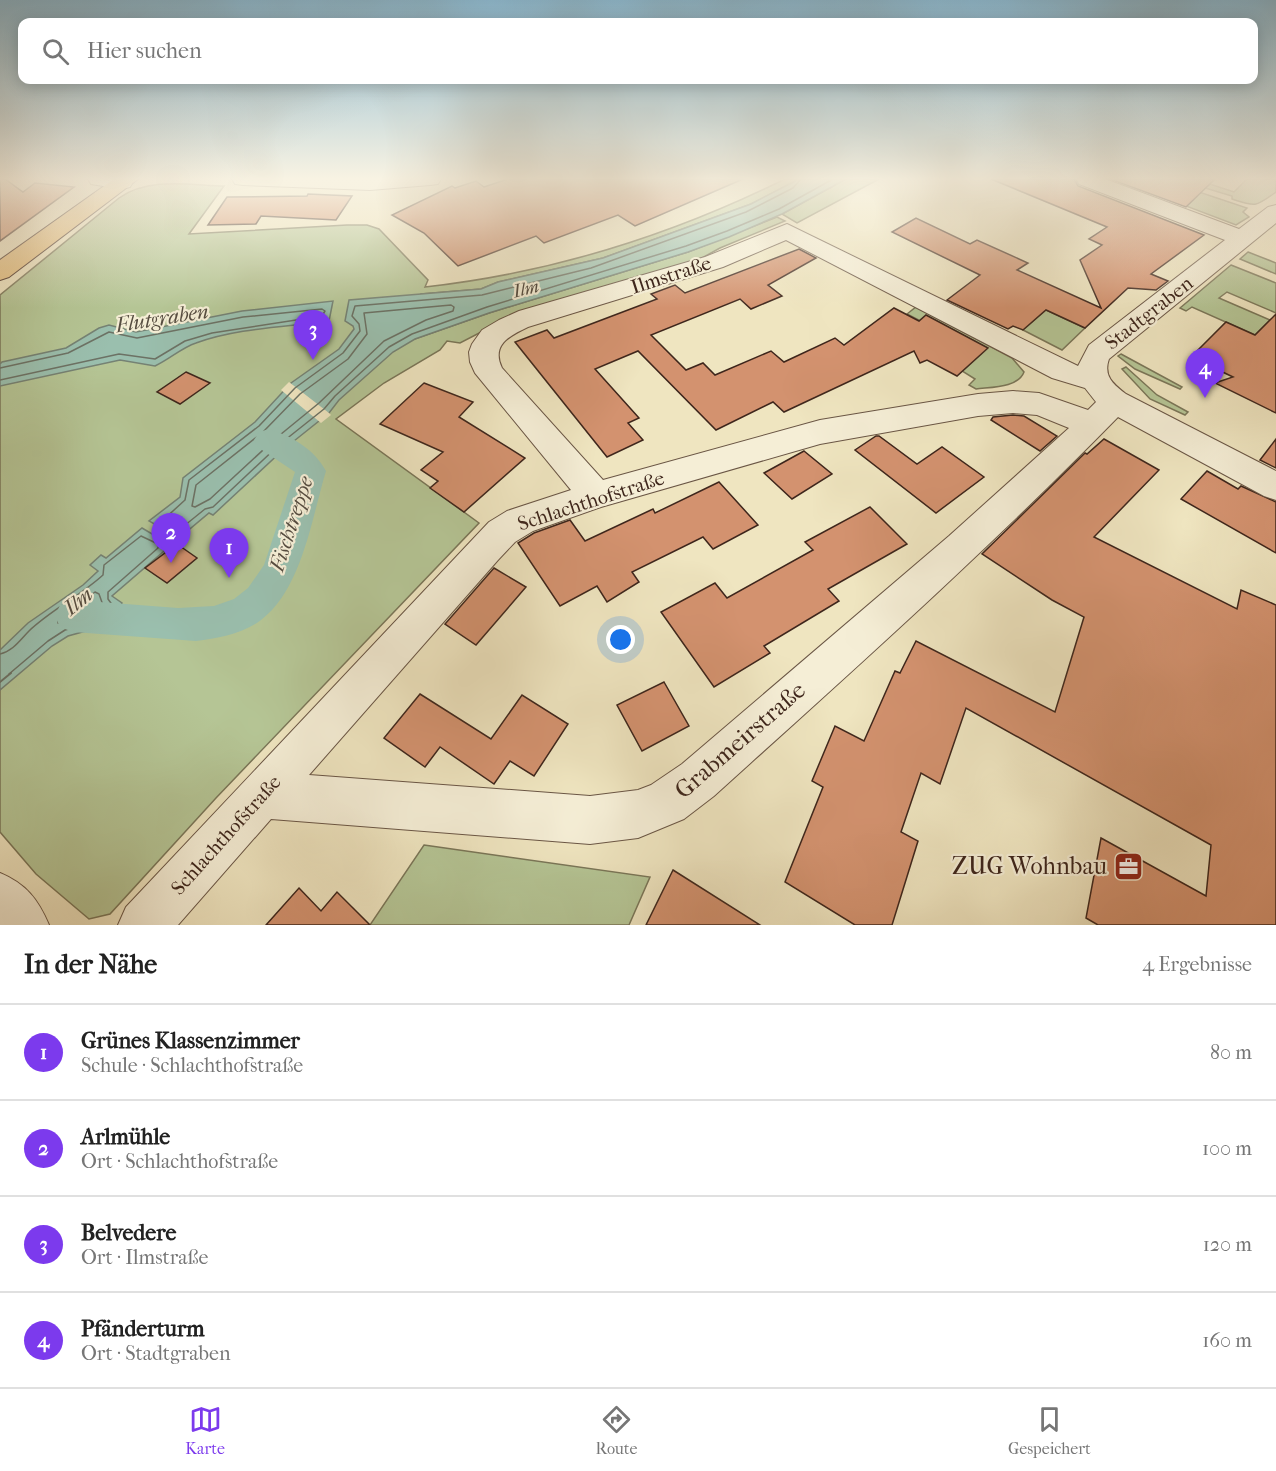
<!DOCTYPE html>
<html lang="de">
<head>
<meta charset="utf-8">
<style>
  body { margin:0; font-family:"IM FELL French Canon",serif; background:#f2f2f2; color:#222 }
  .you { position:absolute; left:621px; top:640px; width:21px; height:21px; margin:-15px; border:4px solid #fff; border-radius:50%; background:#1a73e8; box-shadow:0 0 0 9px #1a73e833 }
  .badge { display:grid; place-items:center; width:39px; height:39px; border-radius:50%; background:#7c3aed; color:#fff; font-size:20px; font-weight:700 }
  .pin { position:absolute; translate:-50% -50px; filter:drop-shadow(0 2px 3px #0008) }
  .pin::after { content:''; position:absolute; top:32px; width:21px; height:18px; background:inherit; clip-path:polygon(0 0,100% 0,50% 100%) }
  .list { margin:0; padding:0; list-style:none }
  h2 { display:flex; justify-content:space-between; align-items:center; height:78px; margin:0; padding:0 24px; font-size:26px }
  h2 small { font-size:20px; font-weight:400; color:#767676 }
  .list li { display:grid; grid-template-columns:39px 1fr auto; gap:18px; align-items:center; box-sizing:border-box; height:96px; padding:0 24px; border-top:2px solid #e0e0e0 }
  .list b { display:block; font-size:22px; white-space:nowrap }
  .list p { margin:0; font-size:20px; white-space:nowrap; color:#767676 }
  .list em { font-size:20px; font-style:normal; color:#767676 }
  .icon { flex:none; width:33px; height:33px; fill:none; stroke:currentColor; stroke-width:2; stroke-linecap:round; stroke-linejoin:round }
  .map { position:relative; flex:none; width:1276px; height:925px; overflow:hidden }
  .search { position:absolute; background:#fff; box-shadow:0 3px 15px #0003; left:18px; right:18px; top:18px; height:66px; display:flex; align-items:center; gap:15px; box-sizing:border-box; padding:0 21px; border-radius:12px; color:#767676; font-size:22px }
  .sheet { height:462px; background:#fff }
  nav { display:flex; justify-content:space-around; align-items:center; box-sizing:border-box; height:84px; border-top:2px solid #e0e0e0; background:#fff; font-size:16px; color:#767676 }
  nav a { display:grid; justify-items:center; gap:3px }
  nav .on { color:#7c3aed }
  .map>svg:first-child { display:block }
  .green { fill:#b5c595; stroke:#7a7658; stroke-width:1.5 }
  .water { fill:#9abfae; stroke:#758274; stroke-width:1.5 }
  .pier { fill:#efe5c0 }
  .lines { fill:none; stroke-linecap:round; stroke-linejoin:round }
  .shore-far1 { stroke:#6c7265; stroke-width:1.5 }
  .shore { stroke:#6c7265; stroke-width:2 }
  .canal { fill:#9abfae; fill-rule:evenodd }
  .building { fill:#d3926f; stroke:#3e261c; stroke-width:1.5 }
  .minor-casing { stroke:#6a5645; stroke-width:2 }
  .major-casing { stroke:#3e261c; stroke-width:2 }
  .minor { fill:#f5eed6; fill-rule:evenodd }
  .major { fill:#e8c280; fill-rule:evenodd }
  .labels { text-anchor:middle; dominant-baseline:central; stroke-width:4.5; stroke-linejoin:round; paint-order:stroke }
  .far-water-label { font-size:18px; font-style:italic; fill:#554c40; stroke:#f5eed6 }
  .street-label { font-size:20px; fill:#3e261c; stroke:#f5eed6 }
  .water-label { font-size:21px; font-style:italic; fill:#554c40; stroke:#f5eed6 }
  .near-street-label { font-size:24px; fill:#3e261c; stroke:#f5eed6 }
  .near-poi-label { font-size:24px; fill:#3e261c; stroke:#f5eed6; text-anchor:end }
</style>
</head>
<body>
<div class="map">
<svg width="1276" height="925" viewBox="0 0 1276 925">
  <rect width="100%" height="100%" fill="#efe5c0"/>
  <filter id="stains"><feTurbulence type="fractalNoise" baseFrequency=".00333" numOctaves="4"/><feColorMatrix values="0 0 0 0 .2 0 0 0 0 .09 0 0 0 0 .02 0 0 0 .5 -.17"/></filter>
  <radialGradient id="worn" r=".72"><stop offset=".6" stop-color="#630" stop-opacity="0"/><stop offset="1" stop-color="#630" stop-opacity=".3"/></radialGradient>
  <!-- green -->
  <g class="green">
    <path d="M785 179H799L751 204 603 258 498 282 481 289 421 294 415 339 489 313 688 252 777 217 785 221 720 248 691 264 487 329 460 343 447 341 440 350 384 383 336 419 479 523 216 798 110 914 89 919 36 874 0 832V295L119 198C149 177 189 185 224 186L189 234 347 225H367L379 229 428 280 425 287C551 273 672 235 785 179Z"/>
    <polygon points="846,179 879,179 797,223 782,214"/>
    <path d="M1247 179H1276V192C1255 207 1257 207 1232 199V196L1205 188 1210 184 1234 192Z"/>
    <polygon points="1196,191 1247,208 1243,212 1249,217 1236,225 1186,206"/>
    <polygon points="1248,252 1276,263 1276,274 1240,259"/>
    <polygon points="1231,265 1276,283 1276,313 1227,292 1219,298 1270,320 1255,335 1192,307 1186,311 1180,308"/>
    <path d="M916 307 1012 358 1024 372C1018 388 991 387 976 389L969 385 975 379 962 371 982 353 907 314Z"/>
    <polygon points="1042,308 1085,328 1062,350 1023,330 1042,313"/>
    <polygon points="1121,354 1182,387 1180,389 1135,369 1118,356"/>
    <polygon points="1126,367 1157,395 1188,412 1185,415 1150,399 1122,369"/>
    <polygon points="424,845 650,877 629,925 370,925"/>
  </g>
  <!-- water -->
  <g class="water">
    <polygon points="799,179 846,179 782,214 729,237 688,252 489,313 415,339 393,352 339,400 329,413 284,449 213,515 209,513 179,538 149,521 180,497 183,478 255,422 291,383 339,349 354,329 353,326 345,321 349,300 481,289 498,282 603,258 751,204"/>
    <path d="M333 301 329 321C286 327 237 328 196 343 181 348 170 359 155 366L120 360 0 386V364L2 362 66 348 99 328 109 325 136 332 242 311Z"/>
    <polygon points="142,528 171,545 112,596 122,603 111,624 68,636 52,646 0,690 0,650 28,623 83,585 98,571 90,565 101,555 106,558"/>
  </g>
  <!-- pier -->
  <polygon class="pier" points="289,382 329,413 331,415 321,423 281,390"/>
  <g class="lines">
    <!-- shore-far1 -->
    <g class="shore-far1">
      <polyline points="801,179 793,188 746,212 591,268 482,295 355,306 352,316 359,324 360,331 343,353 295,388 259,426 189,480 185,500 162,521 179,530 205,509 213,507 280,444 324,409 335,396 389,347 412,334 487,307 686,246 727,231 779,209 833,179"/>
      <polygon points="451,305 454,307 453,311 426,320 384,341 319,403 275,439 210,499 195,507 192,506 196,485 263,432 300,394 348,359 367,334 364,313"/>
      <polyline points="0,368 68,353 109,332 137,338 243,317 322,309 325,311 322,316 212,333 185,341 155,359 119,354 0,380"/>
      <polygon points="95,592 99,594 104,608 102,612 58,623 58,619"/>
      <path d="M0 654C13 651 20 640 29 631 51 610 80 596 103 575L104 565 141 536 158 544V548L108 592V599L113 606 107 619 65 630 48 641 9 674"/>
    </g>
    <!-- shore -->
    <polyline class="shore" points="0,682 11,673"/>
    <!-- canal -->
    <path class="canal" d="M269 429C292 436 315 450 326 471 312 517 302 589 261 620 243 634 218 638 196 641L73 632 60 627 55 616 60 605 73 600 178 608 214 606 234 599 248 588 264 565 295 472 259 448 254 440 259 432Z"/>
  </g>
  <!-- building -->
  <g class="building">
    <polygon points="0,179 5,179 23,192 35,183 74,187 0,241"/>
    <polygon points="508,179 743,179 635,226 618,215 544,243 536,236 458,266 424,233 392,215 452,186 455,188 476,181 484,187"/>
    <polygon points="991,179 1074,179 1078,186 1204,235 1151,274 1168,281 1156,290 1128,288 1085,328 1046,310 1023,330 1013,326 1008,329 947,300 980,275 892,232 916,218 970,244 977,240 1028,263 1017,270 1101,308 1080,260 1102,245 1089,239 1107,227"/>
    <polygon points="1110,179 1215,179 1186,207"/>
    <polygon points="308,194 352,196 336,220 261,216 256,224 208,225 227,197 307,196"/>
    <polygon points="799,249 816,258 768,285 782,296 751,309 740,299 651,335 686,370 703,363 715,375 771,351 784,362 835,338 844,345 894,308 919,321 926,315 988,348 957,376 927,360 920,363 914,351 784,412 773,402 716,430 638,351 595,369 639,418 628,423 643,440 607,457 515,342 547,330 554,338 657,299 651,294 675,285 685,293"/>
    <polygon points="1276,314 1276,413 1215,383 1233,377 1191,357 1226,322 1255,335"/>
    <polygon points="186,372 210,383 180,404 157,392"/>
    <polygon points="424,383 473,402 459,417 525,458 464,512 430,488 438,481 421,470 443,452 380,424"/>
    <polygon points="1013,415 1024,416 1057,436 1040,451 991,420 993,417"/>
    <polygon points="876,436 879,436 917,464 942,447 984,477 936,513 855,450"/>
    <polygon points="1104,439 1159,470 1094,537 1237,609 1241,590 1276,605 1276,925 1098,925 1086,918 1101,838 1206,896 1211,845 966,708 940,784 921,773 901,832 918,841 892,925 855,925 785,882 823,787 812,781 835,726 864,741 895,671 900,673 916,641 1055,712 1084,617 1052,600 982,554 1085,453 1087,454"/>
    <polygon points="1276,439 1276,468 1260,460"/>
    <polygon points="804,451 832,474 792,499 764,473"/>
    <polygon points="1207,471 1238,489 1241,486 1276,502 1276,553 1181,499"/>
    <polygon points="719,482 758,525 713,549 703,537 632,572 639,582 607,602 597,586 560,606 518,543 534,533 570,520 585,541 653,509 655,513"/>
    <polygon points="870,507 907,544 828,589 839,601 764,646 770,653 714,687 661,612 715,583 727,598 813,550 805,542"/>
    <polygon points="177,544 197,558 167,583 145,568"/>
    <polygon points="494,568 526,587 476,645 445,624"/>
    <polygon points="664,682 689,726 642,751 617,705"/>
    <polygon points="420,694 491,739 522,695 568,724 534,776 510,761 494,784 440,747 425,767 384,738"/>
    <polygon points="673,870 760,925 646,925"/>
    <polygon points="299,888 321,911 337,892 370,925 266,925"/>
  </g>
  <g class="lines">
    <defs>
      <g id="minor">
        <polygon points="88,179 130,179 133,182 130,187 122,189 91,184"/>
        <polygon points="232,179 441,179 438,184 430,185 370,190 243,185 235,184"/>
        <path d="M1076 179H1105L1239 229 1268 207 1276 205V223L1109 359C1103 376 1113 384 1126 394L1276 471V500L1264 496 1118 417C989 549 851 672 714 796L684 819 638 838 590 844 271 819 178 925H118L126 907 489 522 507 511 571 490 475 373 470 362 469 352 472 344 482 330 499 320 519 311 705 257 787 224 1078 366 1089 345 1225 240 1079 184ZM786 240 1052 378 1085 388 1096 402 1088 410 1039 393 1013 391 978 394 820 420 603 480 502 368C491 345 509 336 528 327L723 267ZM1013 413 1037 415 1069 428 949 536 682 764 651 785 638 790 590 796 309 775 498 560 515 542 533 531 601 507 820 444 978 416Z"/>
        <path d="M0 873C26 884 38 899 49 925H0Z"/>
      </g>
      <polygon id="major" points="114,179 138,179 9,277 0,280 0,260"/>
    </defs>
    <!-- minor casing -->
    <use href="#minor" class="minor-casing"/>
    <!-- major casing -->
    <use href="#major" class="major-casing"/>
    <!-- minor -->
    <use href="#minor" class="minor"/>
    <!-- major -->
    <use href="#major" class="major"/>
  </g>
  <!-- sky -->
  <linearGradient id="sky" x2="0" y2="1"><stop stop-color="#89b8d1"/><stop offset="0.58" stop-color="#f8f3e3"/><stop offset="1" stop-color="#f8f3e3" stop-opacity="0"/></linearGradient>
  <rect width="1276" height="308" fill="url(#sky)"/>
  <!-- icons -->
  <defs>
    <symbol id="office-square" viewBox="-11 -11 22 22"><rect x="-9" y="-9" width="18" height="18" rx="4" fill="#8f2418" stroke="#f5eed6"/><path d="M-6-3h4V-5.5h4V-3h4V5H-6ZM-1-4.5V-3h2v-1.5ZM-6 0V1H6V0Z" fill="#fff"/></symbol>
  </defs>
  <g fill-rule="evenodd">
    <use href="#office-square" x="1112" y="850" width="33" height="33"/>
  </g>
  <g class="labels">
    <!-- far-water labels -->
    <g class="far-water-label">
      <text transform="translate(526 289) rotate(-14)">Ilm</text>
    </g>
    <!-- street labels -->
    <g class="street-label">
      <text transform="translate(671 275) rotate(-18)">Ilmstraße</text>
      <text transform="translate(1149 313) rotate(-38)">Stadtgraben</text>
      <text transform="translate(591 501) rotate(-18)">Schlachthofstraße</text>
      <text transform="translate(226 835) rotate(-48)">Schlachthofstraße</text>
    </g>
    <!-- water labels -->
    <g class="water-label">
      <text transform="translate(162 318) rotate(-9)">Flutgraben</text>
      <text transform="translate(291 524) rotate(-72)">Fischtreppe</text>
      <text transform="translate(78 601) rotate(-39)">Ilm</text>
    </g>
    <!-- near-street labels -->
    <g class="near-street-label">
      <text transform="translate(740 740) rotate(-41)">Grabmeirstraße</text>
    </g>
    <!-- near-poi labels -->
    <g class="near-poi-label">
      <text x="1107" y="866">ZUG Wohnbau</text>
    </g>
  </g>
  <rect width="100%" height="100%" filter="url(#stains)"/>
  <rect width="100%" height="100%" fill="url(#worn)"/>
</svg>
<div class="you"></div>
<div class="pin badge" style="left:229px;top:578px">1</div>
<div class="pin badge" style="left:171px;top:563px">2</div>
<div class="pin badge" style="left:313px;top:360px">3</div>
<div class="pin badge" style="left:1205px;top:398px">4</div>
<div class="search"><svg class="icon" aria-label="search" viewBox="0 0 24 24"><circle cx="10" cy="10" r="6"/><path d="M15 15l6 6"/></svg>Hier suchen</div>
</div>
<section class="sheet">
<h2>In der Nähe<small>4 Ergebnisse</small></h2>
<ul class="list">
<li><span class="badge">1</span><div><b>Grünes Klassenzimmer</b><p>Schule · Schlachthofstraße</p></div><em>80 m</em></li>
<li><span class="badge">2</span><div><b>Arlmühle</b><p>Ort · Schlachthofstraße</p></div><em>100 m</em></li>
<li><span class="badge">3</span><div><b>Belvedere</b><p>Ort · Ilmstraße</p></div><em>120 m</em></li>
<li><span class="badge">4</span><div><b>Pfänderturm</b><p>Ort · Stadtgraben</p></div><em>160 m</em></li>
</ul>
</section>
<nav>
<a class="on"><svg class="icon" aria-label="map" viewBox="0 0 24 24"><path d="M3 6l6-2 6 2 6-2v14l-6 2-6-2-6 2zM9 4v14M15 6v14"/></svg>Karte</a>
<a><svg class="icon" aria-label="directions" viewBox="0 0 24 24"><path d="M12 3l9 9-9 9-9-9zM9 14v-3h6M13 9l2 2-2 2"/></svg>Route</a>
<a><svg class="icon" aria-label="saved" viewBox="0 0 24 24"><path d="M7 4h10v16l-5-4-5 4z"/></svg>Gespeichert</a>
</nav>
</body>
</html>
